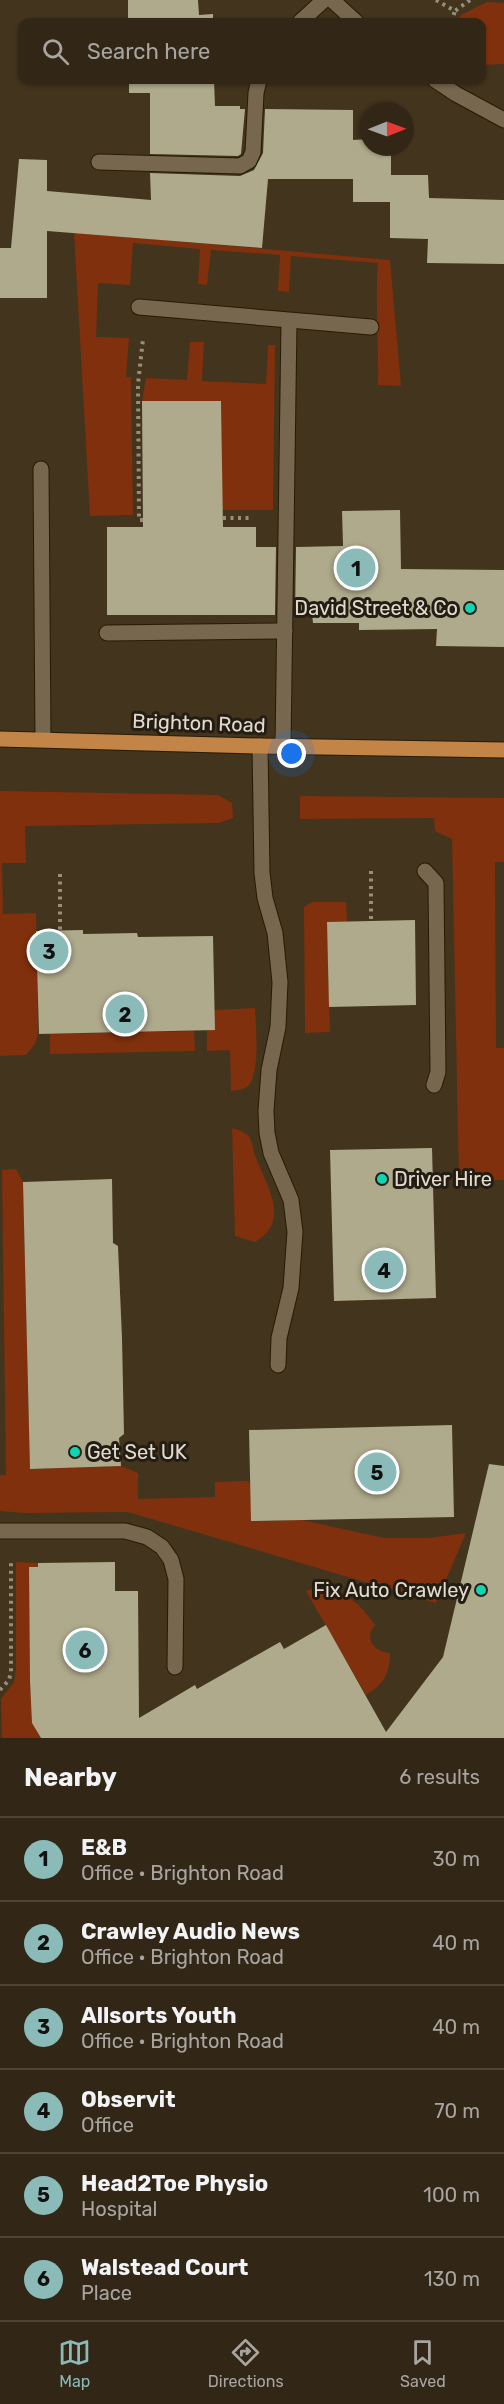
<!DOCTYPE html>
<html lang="en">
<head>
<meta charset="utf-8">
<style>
  body { margin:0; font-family:Rubik,sans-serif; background:#3a2f1f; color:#f1f3f6 }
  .compass { position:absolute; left:360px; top:102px; width:54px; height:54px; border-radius:50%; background:#322716; box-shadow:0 2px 4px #0004; rotate:89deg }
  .you { position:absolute; left:292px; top:754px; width:21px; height:21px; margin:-15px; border:4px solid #fff; border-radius:50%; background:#1a73e8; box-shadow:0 0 0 9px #1a73e833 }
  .badge { display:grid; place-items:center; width:39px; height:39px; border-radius:50%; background:#8bbbb9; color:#111; font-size:20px; font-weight:700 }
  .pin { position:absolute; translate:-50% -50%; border:3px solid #fff; box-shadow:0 2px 6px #0006 }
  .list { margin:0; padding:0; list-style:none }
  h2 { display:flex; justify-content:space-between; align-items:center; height:78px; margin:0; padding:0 24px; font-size:26px }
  h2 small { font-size:20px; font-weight:400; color:#a8a5a1 }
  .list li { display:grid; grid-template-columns:39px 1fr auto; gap:18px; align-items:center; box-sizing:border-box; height:84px; padding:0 24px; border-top:2px solid #4d4435 }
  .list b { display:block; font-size:22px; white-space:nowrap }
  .list p { margin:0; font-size:20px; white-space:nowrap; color:#a8a5a1 }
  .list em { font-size:20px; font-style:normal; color:#a8a5a1 }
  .icon { flex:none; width:33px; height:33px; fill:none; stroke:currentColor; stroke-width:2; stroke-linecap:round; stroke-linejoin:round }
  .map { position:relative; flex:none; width:504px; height:1738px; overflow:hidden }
  .search { position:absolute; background:#322716; box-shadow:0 2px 4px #0004; left:18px; right:18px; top:18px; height:66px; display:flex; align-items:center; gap:15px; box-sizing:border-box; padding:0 21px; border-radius:12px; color:#a8a5a1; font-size:22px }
  .sheet { height:582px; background:#322716 }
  nav { display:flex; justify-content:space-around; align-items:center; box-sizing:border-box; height:84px; border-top:2px solid #4d4435; background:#322716; font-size:16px; color:#a8a5a1 }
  nav a { display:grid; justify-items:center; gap:3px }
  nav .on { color:#8bbbb9 }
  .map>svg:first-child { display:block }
  .green { fill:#80300c }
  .building { fill:#afaa8c }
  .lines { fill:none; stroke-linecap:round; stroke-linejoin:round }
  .lane-casing { stroke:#281b04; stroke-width:17 }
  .street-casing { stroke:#281b04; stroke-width:17 }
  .primary-casing { stroke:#281b04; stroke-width:17 }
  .path { stroke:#998e7c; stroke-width:4; stroke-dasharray:3 4.5; stroke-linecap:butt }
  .lane { stroke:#76674e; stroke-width:15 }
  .street { stroke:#76674e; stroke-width:15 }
  .primary { stroke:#c28447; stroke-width:15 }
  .poi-dot { fill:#0fd5b4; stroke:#231d13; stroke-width:2 }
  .labels { text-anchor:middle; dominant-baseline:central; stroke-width:6; stroke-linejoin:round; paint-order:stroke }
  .poi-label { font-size:20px; fill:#e3dacd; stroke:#231d13; text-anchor:end }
  .street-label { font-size:20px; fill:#e3dacd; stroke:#231d13 }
</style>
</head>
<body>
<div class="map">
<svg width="504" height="1738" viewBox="0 0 504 1738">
  <rect width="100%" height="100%" fill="#42341d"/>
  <!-- green -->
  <g class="green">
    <polygon points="487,2 504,3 504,64 482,65 482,22 456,22 461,15"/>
    <path d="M74 232 390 260 401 386 378 385C379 344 375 304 378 263L291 256 289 292 278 291 280 255 211 250 207 285 198 284 200 249 133 243 130 285 98 283 96 337 129 338 126 377H131L133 515 90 516Z"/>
    <polygon points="190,342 204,342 202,381 266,384 268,345 275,345 273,510 222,510 221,401 142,401 146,378 187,380"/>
    <polygon points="0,791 218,795 232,803 233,818 219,823 25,826 26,863 2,863 3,914 36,913 38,1034 35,1044 26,1055 0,1056"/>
    <polygon points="300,796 504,798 504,862 495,862 496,1048 504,1048 504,1180 459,1181 452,839 435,831 434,818 300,819"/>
    <polygon points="312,902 346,902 347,922 327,922 330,1032 305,1033 304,907"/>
    <path d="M255 1008C256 1026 260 1071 249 1085 244 1090 238 1090 231 1091L230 1050 207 1051V1030H215L214 1010Z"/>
    <polygon points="194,1031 195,1051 50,1054 50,1034"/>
    <path d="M232 1128C258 1135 249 1144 258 1163 270 1191 289 1223 255 1242L235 1236Z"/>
    <polygon points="16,1169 23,1182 30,1469 121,1466 138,1473 138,1499 215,1497 215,1482 248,1481 251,1486 252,1521 302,1520 384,1538 429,1538 466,1533 436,1603 128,1512 25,1513 0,1511 0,1475 6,1475 2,1170"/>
    <polygon points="16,1562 38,1563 38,1567 29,1567 30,1681 31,1699 41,1738 2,1738 1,1699 14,1682 16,1670"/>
    <path d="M317 1588C348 1593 357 1600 375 1625 363 1639 375 1652 390 1653 390 1674 383 1685 366 1695L306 1591Z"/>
  </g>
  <!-- building -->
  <g class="building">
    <polygon points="128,0 198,0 199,15 213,14 213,22 128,22"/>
    <polygon points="129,80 214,80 215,106 240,106 240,109 245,109 241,154 238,156 150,154 150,93 129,93"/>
    <polygon points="265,109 353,110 353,140 369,139 369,147 391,147 391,175 428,175 429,198 504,200 504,264 427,263 428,239 390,238 390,202 353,202 353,179 268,179 262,248 47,231 47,298 0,298 0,248 11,248 19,159 47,160 47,191 151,200 150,173 240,176 254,170 263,153"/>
    <polygon points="142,401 221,401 223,527 256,527 256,547 276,547 275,615 107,615 107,527 143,527"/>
    <polygon points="400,510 401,569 504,570 504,647 436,646 437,629 359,630 359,623 313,623 312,615 295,615 296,547 343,546 342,511"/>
    <polygon points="415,920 416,1005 329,1007 327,922"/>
    <polygon points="83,930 83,934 137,933 138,937 213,936 215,1030 39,1034 36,931"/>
    <polygon points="432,1148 436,1298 334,1301 330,1150"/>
    <polygon points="112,1179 113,1243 118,1246 122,1338 124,1434 119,1438 121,1466 30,1469 23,1182"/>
    <polygon points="452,1425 454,1517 251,1521 249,1430"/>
    <polygon points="489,1464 504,1466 504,1738 41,1738 32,1723 30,1681 29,1567 38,1567 38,1563 115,1562 115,1591 138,1591 139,1718 195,1685 197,1689 280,1642 284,1649 326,1625 386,1732 443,1657"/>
  </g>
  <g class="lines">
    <defs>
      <g id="lane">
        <polyline points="300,22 324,0"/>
        <polyline points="99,162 240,166 249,161 253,152 256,93 259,80"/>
        <polyline points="139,307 371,327"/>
        <polyline points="41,469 43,739"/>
        <polyline points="107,633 285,631"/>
        <polyline points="260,746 262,873 265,898 275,933 280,982 278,1027 269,1070 266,1111 267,1133 271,1153 291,1200 295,1232 291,1288 279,1338 278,1365"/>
        <polyline points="283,747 289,321"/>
        <polyline points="425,871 436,883 438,1072 434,1085"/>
        <polyline points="0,1531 125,1531 147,1537 162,1547 171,1560 176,1579 175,1667"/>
      </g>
      <g id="street">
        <polyline points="332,0 356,22"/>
        <polyline points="435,80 456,94 504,120"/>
      </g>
      <polyline id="primary" points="0,739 260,746 504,750"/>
    </defs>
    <!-- lane casing -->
    <use href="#lane" class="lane-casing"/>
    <!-- street casing -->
    <use href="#street" class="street-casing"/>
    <!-- primary casing -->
    <use href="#primary" class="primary-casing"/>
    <!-- path -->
    <g class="path">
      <polyline points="436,0 455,11 470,0"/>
      <polyline points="451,22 455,11"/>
      <polyline points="223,518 253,518"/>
      <polyline points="143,520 139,520 138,384 143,339"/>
      <polyline points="371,871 371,921"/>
      <polyline points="60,874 60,930"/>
      <polyline points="0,1690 9,1680 11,1672 11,1562"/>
    </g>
    <!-- lane -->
    <use href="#lane" class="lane"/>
    <!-- street -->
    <use href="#street" class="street"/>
    <!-- primary -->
    <use href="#primary" class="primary"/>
  </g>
  <!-- markers -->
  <g class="poi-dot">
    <circle cx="470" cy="608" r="6"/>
    <circle cx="382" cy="1179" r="6"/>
    <circle cx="75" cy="1452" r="6"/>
    <circle cx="481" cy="1590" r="6"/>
  </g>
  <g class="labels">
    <!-- poi labels -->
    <g class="poi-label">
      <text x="458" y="608">David Street &amp; Co</text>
      <text x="394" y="1179" text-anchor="start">Driver Hire</text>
      <text x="87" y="1452" text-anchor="start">Get Set UK</text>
      <text x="469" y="1590">Fix Auto Crawley</text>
    </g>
    <!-- street labels -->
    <g class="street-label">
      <text transform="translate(199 723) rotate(2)">Brighton Road</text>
    </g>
  </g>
</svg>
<svg class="compass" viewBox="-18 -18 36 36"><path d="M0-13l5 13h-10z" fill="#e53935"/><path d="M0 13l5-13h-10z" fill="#a8a5a1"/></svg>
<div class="you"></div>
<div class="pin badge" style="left:356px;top:568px">1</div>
<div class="pin badge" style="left:125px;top:1014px">2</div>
<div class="pin badge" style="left:49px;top:951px">3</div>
<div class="pin badge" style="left:384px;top:1270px">4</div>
<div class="pin badge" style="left:377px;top:1472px">5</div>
<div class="pin badge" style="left:85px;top:1650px">6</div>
<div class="search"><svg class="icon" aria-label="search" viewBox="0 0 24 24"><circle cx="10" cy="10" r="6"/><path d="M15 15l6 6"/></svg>Search here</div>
</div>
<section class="sheet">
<h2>Nearby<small>6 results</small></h2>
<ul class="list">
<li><span class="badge">1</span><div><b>E&amp;B</b><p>Office · Brighton Road</p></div><em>30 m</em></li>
<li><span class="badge">2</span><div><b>Crawley Audio News</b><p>Office · Brighton Road</p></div><em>40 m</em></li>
<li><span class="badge">3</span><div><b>Allsorts Youth</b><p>Office · Brighton Road</p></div><em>40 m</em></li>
<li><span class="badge">4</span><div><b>Observit</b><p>Office</p></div><em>70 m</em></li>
<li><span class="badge">5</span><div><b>Head2Toe Physio</b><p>Hospital</p></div><em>100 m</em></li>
<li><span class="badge">6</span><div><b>Walstead Court</b><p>Place</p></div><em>130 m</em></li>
</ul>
</section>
<nav>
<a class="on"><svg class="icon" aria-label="map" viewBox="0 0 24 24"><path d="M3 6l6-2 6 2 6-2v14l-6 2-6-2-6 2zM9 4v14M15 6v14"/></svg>Map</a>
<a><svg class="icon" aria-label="directions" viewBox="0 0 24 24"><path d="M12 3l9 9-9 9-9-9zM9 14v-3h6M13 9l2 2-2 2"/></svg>Directions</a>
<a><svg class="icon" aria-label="saved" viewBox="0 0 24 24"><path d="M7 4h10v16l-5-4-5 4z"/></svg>Saved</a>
</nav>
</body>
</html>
